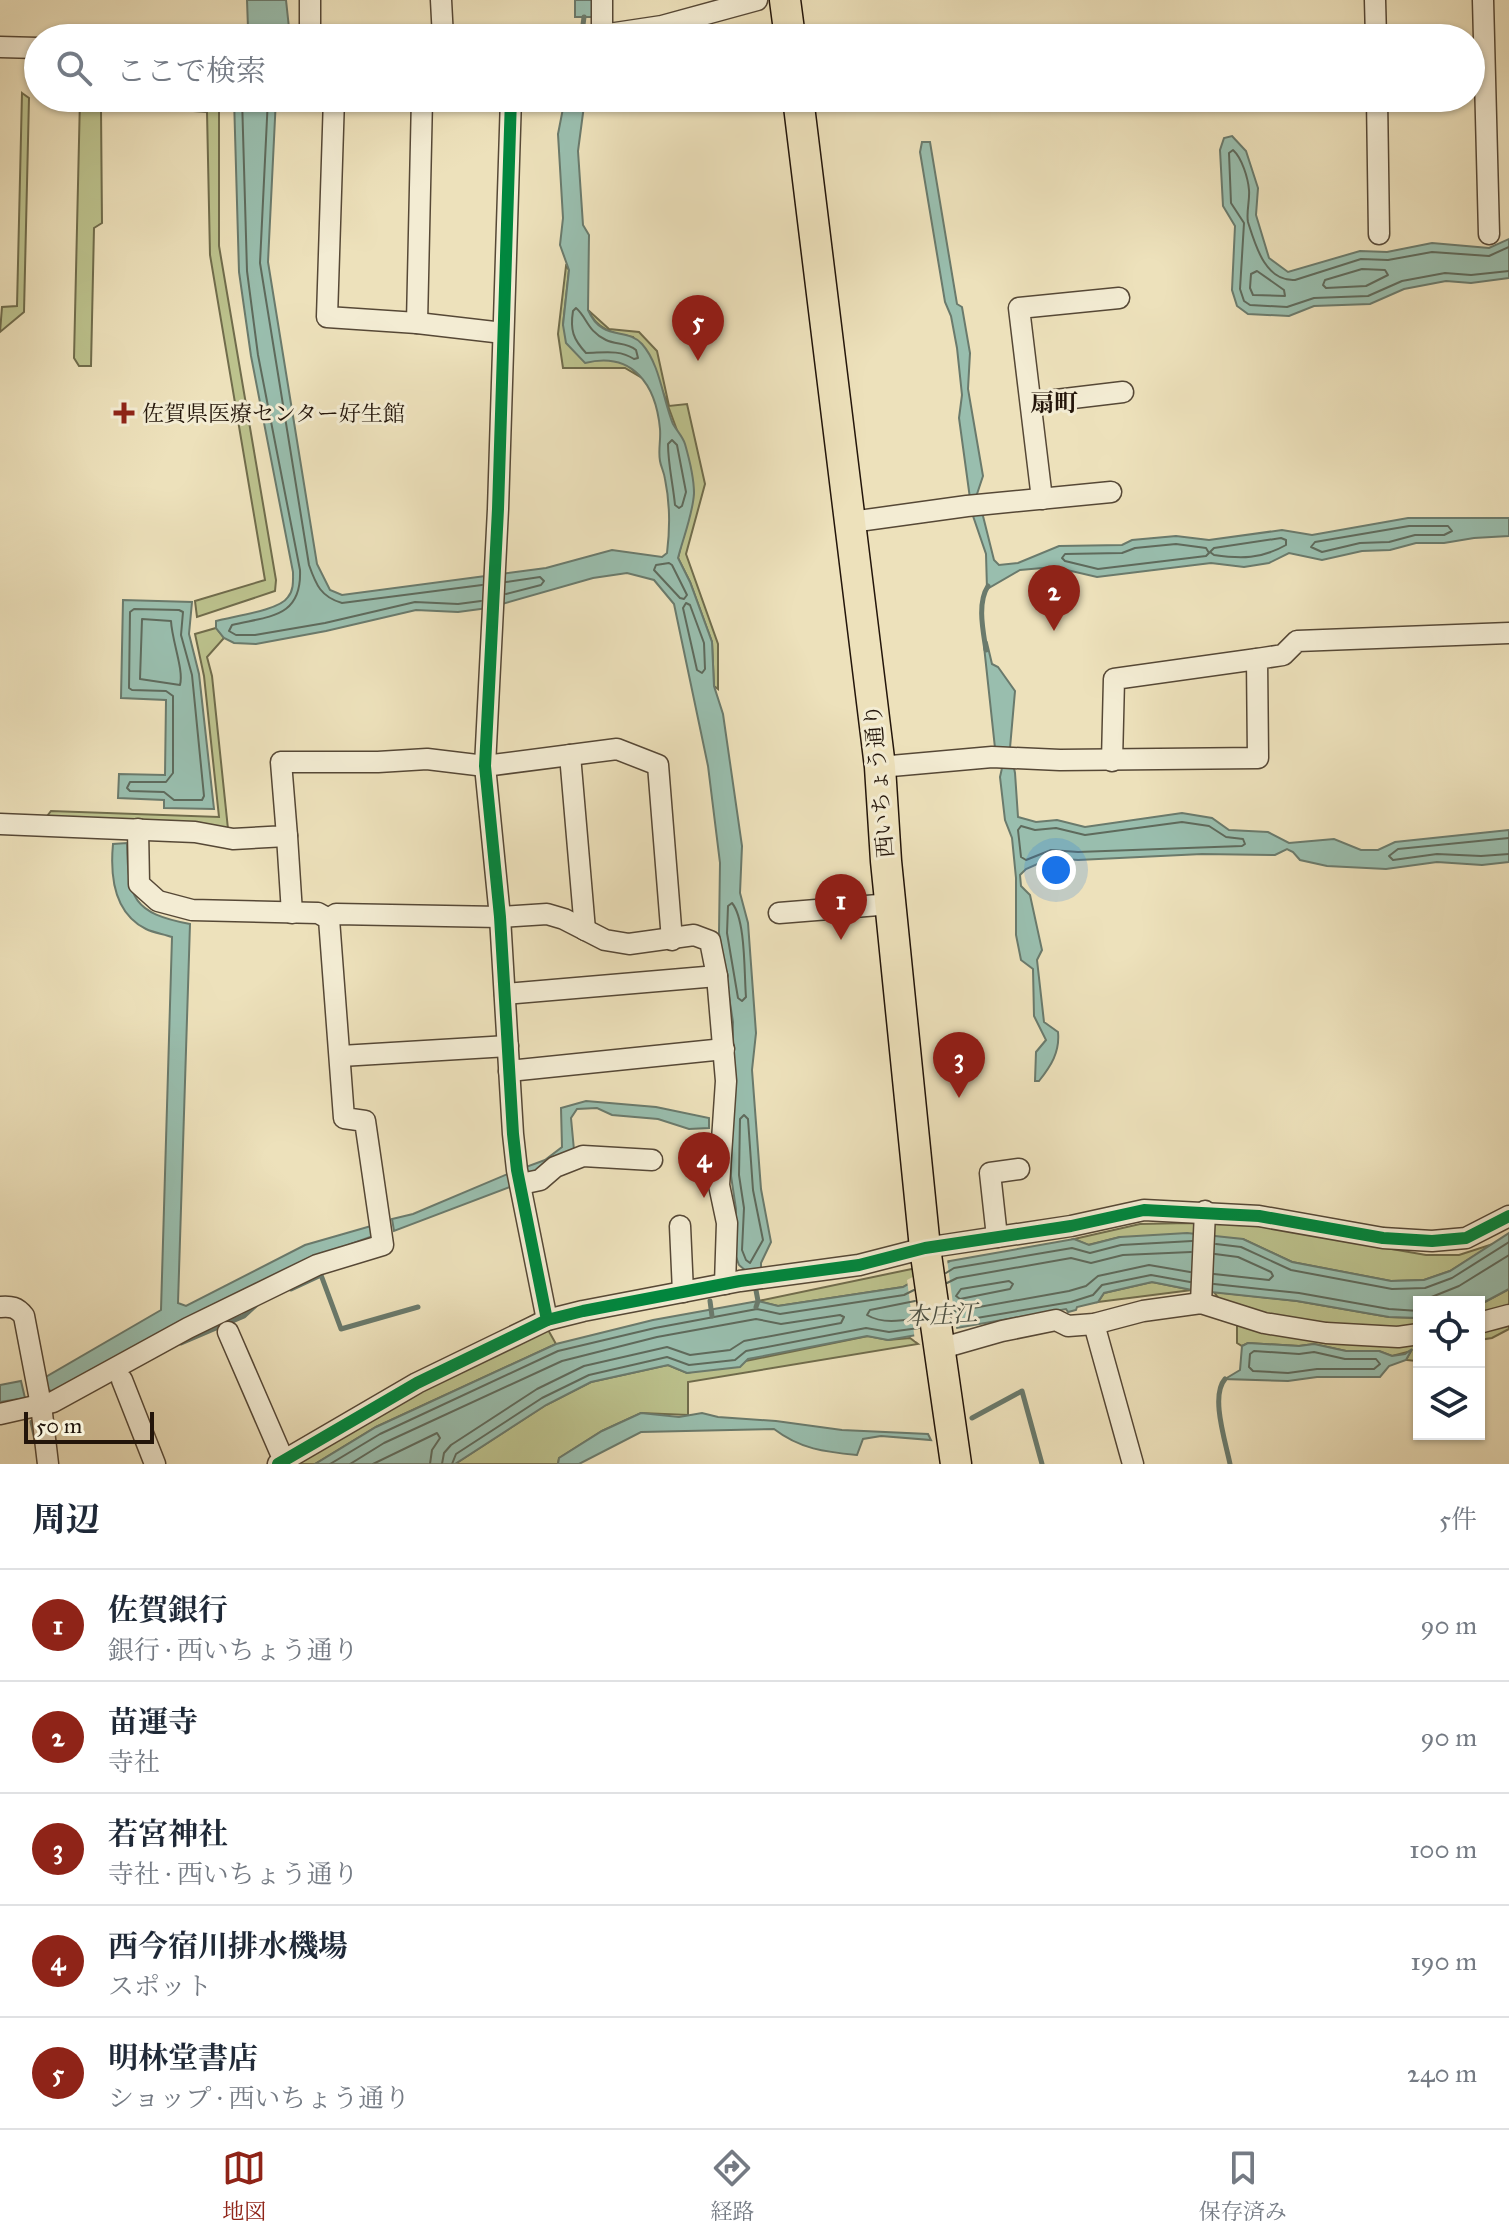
<!DOCTYPE html>
<html lang="ja">
<head>
<meta charset="utf-8">
<style>
  body { margin:0; font-family:"IM FELL Great Primer","Noto Serif JP",serif; background:#f6f6f7; color:#1f2937 }
  .controls { position:absolute; right:24px; bottom:24px; display:grid; overflow:hidden; border-radius:0px; box-shadow:0 2px 6px #0004 }
  .controls button { width:72px; height:72px; display:grid; place-items:center; padding:0; border:0; border-bottom:2px solid #e0e1e3; background:#fff; color:#1f2937; font:40px sans-serif }
  .scale { position:absolute; left:24px; bottom:20px; width:130px; box-sizing:border-box; padding-left:8px; border:4px solid #23150a; border-top:0; font-size:22px; line-height:28px; white-space:nowrap; color:#23150a; -webkit-text-stroke:6px #f3ecd3; paint-order:stroke }
  .you { position:absolute; left:1056px; top:870px; width:28px; height:28px; margin:-20px; border:6px solid #fff; border-radius:50%; background:#1a73e8; box-shadow:0 0 0 12px #1a73e833 }
  .badge { display:grid; place-items:center; width:52px; height:52px; border-radius:50%; background:#8f2418; color:#fff; font-size:26px; font-weight:700 }
  .pin { position:absolute; translate:-50% -66px; filter:drop-shadow(0 2px 4px #0008) }
  .pin::after { content:''; position:absolute; top:42px; width:28px; height:24px; background:inherit; clip-path:polygon(0 0,100% 0,50% 100%) }
  .list { margin:0; padding:0; list-style:none }
  h2 { display:flex; justify-content:space-between; align-items:center; height:104px; margin:0; padding:0 32px; font-size:34px }
  h2 small { font-size:26px; font-weight:400; color:#747a83 }
  .list li { display:grid; grid-template-columns:52px 1fr auto; gap:24px; align-items:center; box-sizing:border-box; height:112px; padding:0 32px; border-top:2px solid #e0e1e3 }
  .list b { display:block; font-size:30px; white-space:nowrap }
  .list p { margin:0; font-size:26px; white-space:nowrap; color:#747a83 }
  .list em { font-size:26px; font-style:normal; color:#747a83 }
  .icon { flex:none; width:44px; height:44px; fill:none; stroke:currentColor; stroke-width:2; stroke-linecap:round; stroke-linejoin:round }
  .map { position:relative; flex:none; width:1509px; height:1464px; overflow:hidden }
  .search { position:absolute; background:#fff; box-shadow:0 2px 6px #0004; left:24px; right:24px; top:24px; height:88px; display:flex; align-items:center; gap:20px; box-sizing:border-box; padding:0 28px; border-radius:44px; color:#747a83; font-size:30px }
  .sheet { height:664px; background:#fff }
  nav { display:flex; justify-content:space-around; align-items:center; box-sizing:border-box; height:112px; border-top:2px solid #e0e1e3; background:#fff; font-size:22px; color:#747a83 }
  nav a { display:grid; justify-items:center; gap:4px }
  nav .on { color:#8f2418 }
  .map>svg:first-child { display:block }
  .green { fill:#bcc28d; stroke:#706c4c; stroke-width:2 }
  .water { fill:#99beae; stroke:#6a7a6c; stroke-width:2 }
  .pier { fill:#ede1bb }
  .lines { fill:none; stroke-linecap:round; stroke-linejoin:round }
  .shore { stroke:#5e6a5c; stroke-width:2 }
  .stream { stroke:#6a7a6c; stroke-width:5 }
  .minor-casing { stroke:#564836; stroke-width:23 }
  .highway-casing { stroke:#23150a; stroke-width:33 }
  .minor { stroke:#f3ecd3; stroke-width:20 }
  .highway { stroke:#ede1bb; stroke-width:30 }
  .cycleway-casing { stroke:#f3ecd3; stroke-width:17 }
  .cycleway { stroke:#00873e; stroke-width:12 }
  .poi-dot { fill:#8f2418; stroke:#f3ecd3; stroke-width:3 }
  .labels { text-anchor:middle; dominant-baseline:central; stroke-width:6; stroke-linejoin:round; paint-order:stroke }
  .poi-label { font-size:22px; fill:#23150a; stroke:#f3ecd3; text-anchor:start }
  .street-label { font-size:22px; fill:#23150a; stroke:#f3ecd3 }
  .neighbourhood-label { font-size:24px; font-weight:bold; fill:#23150a; stroke:#f3ecd3 }
  .water-label { font-size:24px; font-style:italic; fill:#4c5043; stroke:#f3ecd3 }
</style>
</head>
<body>
<div class="map">
<svg width="1509" height="1464" viewBox="0 0 1509 1464">
  <rect width="100%" height="100%" fill="#ede1bb"/>
  <filter id="stains"><feTurbulence type="fractalNoise" baseFrequency=".0025" numOctaves="4"/><feColorMatrix values="0 0 0 0 .2 0 0 0 0 .09 0 0 0 0 .02 0 0 0 .5 -.17"/></filter>
  <radialGradient id="worn" r=".72"><stop offset=".6" stop-color="#630" stop-opacity="0"/><stop offset="1" stop-color="#630" stop-opacity=".3"/></radialGradient>
  <!-- green -->
  <g class="green">
    <polygon points="22,93 29,98 24,312 0,332 2,307 17,306"/>
    <polygon points="80,98 113,98 113,109 101,109 102,223 94,228 91,366 79,366 74,358"/>
    <polygon points="194,98 219,98 219,246 276,580 275,591 197,617 195,601 265,580 210,255 207,112 194,111"/>
    <polygon points="566,266 569,270 563,325 602,359 624,362 642,378 625,368 563,368 558,334"/>
    <path d="M588 310 609 329 639 332 657 351 669 406 687 404 705 484 686 554 718 644V689L714 686 712 642 690 582 678 558 694 492 678 433 653 365 633 337C614 334 597 330 588 310Z"/>
    <polygon points="216,628 224,638 207,657 212,676 228,829 44,820 51,811 219,817 204,676 195,634"/>
    <polygon points="1189,1223 1248,1224 1426,1255 1459,1255 1493,1244 1450,1271 1424,1280 1391,1281 1292,1262 1243,1239 1120,1237 1088,1245 1074,1239 1140,1224"/>
    <polygon points="950,1261 903,1287 778,1306 758,1301"/>
    <polygon points="1152,1282 1192,1290 1098,1302 1104,1293"/>
    <polygon points="1509,1289 1509,1329 1492,1338 1479,1340 1479,1305"/>
    <polygon points="1214,1292 1297,1301 1389,1317 1419,1318 1419,1348 1416,1361 1406,1360 1411,1351 1392,1356 1379,1351 1346,1351 1314,1344 1299,1346 1248,1343 1242,1346 1237,1343 1237,1324"/>
    <polygon points="538,1312 556,1344 376,1427 315,1464 268,1464"/>
    <polygon points="868,1336 888,1340 910,1338 918,1344 688,1382 688,1415 641,1413 602,1431 559,1458 558,1464 455,1464 546,1405 591,1382 668,1365 687,1373"/>
  </g>
  <!-- water -->
  <g class="water">
    <polygon points="247,0 286,0 289,28 248,28"/>
    <polygon points="575,0 594,0 593,17 575,17"/>
    <path d="M234 98H276L268 262 317 564 330 590 342 595 546 568 612 550 662 557 667 553C670 529 670 503 665 479 664 472 661 467 660 461 658 450 661 440 660 429 656 385 633 351 585 363L566 343 563 325 569 270 560 245 563 218 558 134 565 98H585L578 151 583 225 589 235 588 310C602 342 627 327 642 344 660 364 663 400 673 424 677 431 683 437 685 444 689 458 694 478 694 493 693 514 683 538 678 558L690 582 712 642 714 686 723 714 742 846 740 893 748 923 756 1033 752 1070 761 1189 771 1242 761 1263V1269L746 1271 739 1265 734 1251 736 1209 731 1176 733 1022 719 933 720 863 708 766 674 604 654 580 627 573 593 578 488 608 458 612 416 610 326 631 256 644 234 643 224 638 216 628V621L220 620C236 616 280 610 288 597 294 590 293 580 293 572L251 356 239 272Z"/>
    <polygon points="1232,136 1246,151 1258,188 1256,215 1269,258 1288,272 1360,251 1387,252 1432,243 1489,248 1509,239 1509,278 1471,283 1446,281 1404,289 1370,304 1314,306 1289,316 1248,314 1237,306 1232,290 1235,226 1223,206 1220,150 1224,138"/>
    <polygon points="922,142 930,142 957,304 962,307 970,353 968,389 983,476 976,497 977,510 983,516 994,560 999,565 1018,563 1059,546 1122,545 1132,540 1176,536 1209,540 1282,530 1312,535 1408,518 1509,518 1509,536 1474,538 1444,543 1416,543 1390,550 1362,551 1322,560 1289,553 1269,563 1244,567 1211,563 1097,577 1054,567 1020,570 987,589 986,554 972,513 959,418 962,395 957,348 951,316 945,302 920,152"/>
    <polygon points="123,600 192,602 189,634 199,674 214,809 164,808 164,800 118,798 119,774 165,775 166,700 121,698"/>
    <path d="M987 643 992 664 998 667 1015 691 1010 748 1015 773 1018 817 1036 822 1057 820 1085 827 1182 813 1212 818 1229 830 1268 832 1289 843 1334 839 1361 850H1378L1395 842 1509 830V862L1482 865 1437 862 1386 869 1327 866 1300 860 1293 852 1287 849 1275 855 1202 854 1078 860 1051 858 1026 869 1020 875 1021 886 1030 895 1042 950 1037 960 1044 1022 1058 1032C1060 1052 1051 1066 1039 1081H1035L1036 1052 1046 1040 1034 1016 1033 969 1021 960 1016 935V878L1012 838 1005 820 1000 777 1002 768 995 748 984 646Z"/>
    <path d="M127 843C128 899 133 913 190 924L178 1303 186 1306 305 1245 371 1226 373 1236C261 1275 158 1333 55 1392L48 1390 44 1378 161 1310 172 937C164 934 154 933 146 929 114 913 110 876 113 844Z"/>
    <polygon points="586,1101 656,1107 709,1118 709,1128 689,1129 658,1119 612,1115 597,1108 577,1109 571,1118 574,1150 538,1174 525,1175 523,1168 545,1160 562,1147 561,1108"/>
    <polygon points="510,1173 510,1187 394,1231 392,1219 413,1214"/>
    <polygon points="1187,1233 1243,1239 1292,1262 1391,1281 1424,1280 1450,1271 1509,1233 1509,1289 1479,1305 1479,1302 1419,1302 1419,1318 1389,1317 1297,1301 1192,1290 1152,1282 1104,1293 1098,1302 1077,1307 1076,1310 1068,1312 1066,1309 888,1340 867,1336 748,1359 740,1367 687,1373 668,1365 591,1382 546,1405 455,1464 315,1464 376,1427 556,1344 653,1320 758,1301 778,1306 903,1287 950,1261 1074,1239 1089,1245 1120,1237"/>
    <polygon points="1248,1343 1299,1346 1314,1344 1346,1351 1379,1351 1392,1356 1405,1354 1412,1349 1406,1360 1389,1366 1380,1377 1317,1377 1288,1381 1225,1379 1240,1370 1242,1346"/>
    <polygon points="21,1381 25,1398 0,1402 0,1385"/>
    <path d="M641 1413 679 1417 702 1413 718 1417 776 1421 842 1430 928 1434 931 1440 881 1436 863 1439 857 1455C825 1452 800 1449 774 1429L641 1432 579 1464H558L559 1458 602 1431Z"/>
  </g>
  <!-- pier -->
  <polygon class="pier" points="947,1259 957,1334 915,1341 907,1280"/>
  <g class="lines">
    <!-- shore -->
    <g class="shore">
      <path d="M242 98 247 271 258 355 300 570C302 618 269 616 232 625L229 631 236 635H255L325 623 415 602 458 604 481 601"/>
      <path d="M268 98 260 263 309 565C316 585 321 597 342 603L482 585"/>
      <path d="M1509 247 1489 256 1432 252 1388 260 1361 259 1295 280C1265 282 1255 244 1248 222 1246 213 1250 200 1249 190 1248 178 1242 158 1233 150L1229 153 1231 203 1244 223 1240 289 1244 301 1250 305 1287 307 1314 298 1368 296 1402 281 1445 273 1471 275 1509 271"/>
      <polygon points="1362,269 1385,270 1388,275 1366,286 1326,288 1323,285 1325,280"/>
      <polygon points="1257,271 1284,290 1285,296 1253,295 1250,288 1251,274"/>
      <path d="M576 308C587 317 587 331 606 340 616 345 627 342 636 350L638 358 634 359C619 349 602 353 586 353 573 339 570 330 573 311Z"/>
      <path d="M672 440 677 445 686 492 682 506 679 508 675 505C673 484 668 464 668 444Z"/>
      <polygon points="1409,526 1448,526 1452,531 1444,535 1415,535 1389,542 1360,543 1322,552 1311,547 1315,542"/>
      <path d="M1281 538 1286 540V545C1261 559 1241 559 1214 555L1210 552 1214 548Z"/>
      <polygon points="1176,544 1206,548 1209,553 1206,556 1098,569 1065,561 1062,558 1065,554 1122,553 1135,548"/>
      <polygon points="669,563 672,565 687,595 684,599 680,598 654,570 656,565"/>
      <polyline points="506,594 541,585 544,581 540,577 506,582"/>
      <polygon points="686,603 690,605 704,643 705,669 702,673 697,670 683,608"/>
      <polygon points="134,609 179,610 183,612 181,635 192,675 204,796 202,800 174,800 164,792 130,791 127,788 130,782 166,782 173,773 173,696 166,691 132,690 129,688 130,612"/>
      <path d="M142 619 171 621C172 641 184 670 180 685L140 679Z"/>
      <polygon points="1182,822 1209,826 1226,837 1243,839 1245,844 1242,846 1078,852 1051,850 1026,860 1021,857 1018,830 1021,826 1035,830 1056,828 1085,835"/>
      <polyline points="1509,838 1398,849 1389,856 1393,860 1437,854 1481,856 1509,854"/>
      <path d="M732 903C746 920 744 974 746 997L742 1001 738 998 727 933 728 906Z"/>
      <polygon points="744,1115 748,1119 753,1190 763,1240 750,1263 746,1260 742,1250 744,1208 739,1175 740,1119"/>
      <polyline points="1216,1244 1241,1247 1291,1270 1392,1289 1425,1288 1452,1278 1509,1242"/>
      <polyline points="946,1273 954,1268 1072,1248 1090,1253 1121,1245 1192,1241"/>
      <polyline points="1214,1274 1269,1280 1273,1276 1271,1272 1238,1257 1215,1254"/>
      <polygon points="1009,1281 1013,1284 1010,1289 960,1299 956,1296 961,1289"/>
      <polyline points="947,1283 957,1278 1071,1258 1091,1263 1123,1255 1191,1252"/>
      <polyline points="1214,1284 1299,1293 1389,1309 1419,1311"/>
      <path d="M915 1301 870 1310 867 1315C882 1324 900 1321 918 1318"/>
      <polyline points="1427,1302 1429,1298 1459,1286 1509,1255"/>
      <polyline points="951,1312 1069,1291 1086,1286 1098,1276 1149,1265 1190,1272"/>
      <polyline points="953,1322 1071,1302 1093,1295 1102,1285 1151,1275 1190,1282"/>
      <polygon points="1254,1351 1299,1354 1314,1352 1345,1359 1376,1359 1380,1364 1374,1369 1317,1369 1288,1373 1253,1371 1249,1367 1250,1354"/>
      <polyline points="330,1464 380,1434 558,1351 655,1328 757,1309 780,1314 904,1295 914,1290"/>
      <polyline points="350,1464 384,1443 562,1361 657,1337 756,1319 781,1324 840,1315 844,1317 841,1323 744,1341 730,1350 690,1355 667,1347 584,1366 537,1389 451,1445 444,1453 442,1464"/>
      <polyline points="373,1464 437,1433 440,1438 432,1450 430,1464"/>
      <polyline points="452,1464 456,1454 542,1398 589,1375 667,1357 689,1365 735,1360 746,1351 866,1328 889,1332 919,1328"/>
    </g>
    <!-- stream -->
    <g class="stream">
      <polyline points="582,33 584,17"/>
      <polyline points="265,38 266,28"/>
      <path d="M986 650C983 630 977 603 988 586"/>
      <polyline points="755,1285 758,1301 756,1307"/>
      <polyline points="291,1289 321,1275 341,1329 418,1307"/>
      <polyline points="710,1301 712,1316"/>
      <polyline points="181,1343 244,1316 257,1304"/>
      <path d="M1225 1379C1210 1396 1226 1443 1230 1464"/>
      <polyline points="972,1418 1022,1391 1042,1464"/>
      <polyline points="32,1422 36,1440"/>
    </g>
    <defs>
      <g id="minor">
        <polyline points="310,0 310,38"/>
        <polyline points="441,0 443,38"/>
        <polyline points="1375,0 1376,38"/>
        <polyline points="1483,0 1489,234"/>
        <polyline points="602,35 602,0"/>
        <polyline points="552,38 602,35 662,26 757,0"/>
        <polyline points="0,47 38,48"/>
        <polyline points="334,98 327,317 417,323 503,333"/>
        <polyline points="511,98 498,509 485,766 500,917 513,1134 517,1170 547,1320"/>
        <polyline points="1377,98 1379,234"/>
        <polyline points="417,323 422,98"/>
        <polyline points="1031,403 1123,392"/>
        <polyline points="1042,499 1019,308 1119,298"/>
        <polyline points="851,522 967,506 1111,492"/>
        <polyline points="570,755 585,930"/>
        <polyline points="1112,761 1114,679 1257,659"/>
        <polyline points="880,767 992,757 1060,760 1258,758 1257,659 1283,655 1297,641 1509,633"/>
        <polyline points="0,824 195,832 233,839 287,836 281,762 378,762 427,759 485,766 617,749 658,765 672,940"/>
        <polyline points="287,836 292,913"/>
        <polyline points="779,913 891,904"/>
        <polyline points="329,919 336,914 500,917 547,914 564,919 605,940 629,944 694,935 710,941 717,976 726,1081 719,1185 727,1223 725,1284"/>
        <polyline points="505,994 717,976"/>
        <polyline points="341,1056 508,1046"/>
        <polyline points="509,1071 724,1049"/>
        <polyline points="521,1184 540,1180 555,1167 583,1156 652,1160"/>
        <polyline points="680,1226 683,1292"/>
        <polyline points="997,1237 990,1173 1019,1169"/>
        <polyline points="1201,1303 1205,1211"/>
        <path d="M0 1307C11 1306 17 1307 24 1316L41 1405 48 1464"/>
        <polyline points="1479,1323 1509,1315"/>
        <polyline points="1094,1324 1133,1464"/>
        <polyline points="228,1332 284,1461"/>
        <polyline points="939,1349 1002,1331 1056,1320 1068,1326 1094,1324 1143,1311 1201,1303 1264,1323 1326,1333 1398,1337 1419,1334"/>
        <polyline points="122,1380 155,1464"/>
        <polyline points="0,1414 53,1402 188,1328 317,1265 383,1245 365,1121 344,1118 329,919 318,913 192,910 158,901 139,884 138,829"/>
        <polyline points="278,1464 417,1383 547,1320 583,1311 740,1281 859,1265 925,1248 1071,1226 1144,1210 1259,1216 1383,1238 1432,1241 1466,1238 1509,1216"/>
      </g>
      <g id="highway">
        <polyline points="785,0 790,38"/>
        <polyline points="798,98 880,767 886,861 925,1248 956,1464"/>
      </g>
    </defs>
    <!-- minor casing -->
    <use href="#minor" class="minor-casing"/>
    <!-- highway casing -->
    <use href="#highway" class="highway-casing"/>
    <!-- minor -->
    <use href="#minor" class="minor"/>
    <!-- highway -->
    <use href="#highway" class="highway"/>
    <defs>
      <g id="cycleway">
        <polyline points="511,98 498,509 485,766 500,917 513,1134 517,1170 547,1320"/>
        <polyline points="278,1464 417,1383 547,1320 583,1311 740,1281 859,1265 925,1248 1071,1226 1144,1210 1259,1216 1383,1238 1432,1241 1466,1238 1509,1216"/>
      </g>
    </defs>
    <!-- cycleway casing -->
    <use href="#cycleway" class="cycleway-casing"/>
    <!-- cycleway -->
    <use href="#cycleway" class="cycleway"/>
  </g>
  <!-- markers -->
  <path class="poi-dot" d="M120 401h8v8h8v8h-8v8h-8v-8h-8v-8h8z"/>
  <g class="labels">
    <!-- poi labels -->
    <g class="poi-label">
      <text x="142" y="413">佐賀県医療センター好生館</text>
    </g>
    <!-- street labels -->
    <g class="street-label">
      <text transform="translate(879 781) rotate(-95)">西いちょう通り</text>
    </g>
    <!-- neighbourhood labels -->
    <g class="neighbourhood-label">
      <text x="1054" y="403">扇町</text>
    </g>
    <!-- water labels -->
    <g class="water-label">
      <text transform="translate(941 1315) rotate(-3)">本庄江</text>
    </g>
  </g>
  <rect width="100%" height="100%" filter="url(#stains)"/>
  <rect width="100%" height="100%" fill="url(#worn)"/>
</svg>
<div class="controls">
<button><svg class="icon" aria-label="locate" viewBox="0 0 24 24"><circle cx="12" cy="12" r="6"/><path d="M12 2v4M12 18v4M2 12h4M18 12h4"/></svg></button>
<button><svg class="icon" aria-label="layers" viewBox="0 0 24 24"><path d="M12 4l9 5-9 5-9-5zM3 14l9 5 9-5"/></svg></button>
</div>
<div class="scale">50 m</div>
<div class="you"></div>
<div class="pin badge" style="left:841px;top:940px">1</div>
<div class="pin badge" style="left:1054px;top:631px">2</div>
<div class="pin badge" style="left:959px;top:1098px">3</div>
<div class="pin badge" style="left:704px;top:1198px">4</div>
<div class="pin badge" style="left:698px;top:361px">5</div>
<div class="search"><svg class="icon" aria-label="search" viewBox="0 0 24 24"><circle cx="10" cy="10" r="6"/><path d="M15 15l6 6"/></svg>ここで検索</div>
</div>
<section class="sheet">
<h2>周辺<small>5件</small></h2>
<ul class="list">
<li><span class="badge">1</span><div><b>佐賀銀行</b><p>銀行 · 西いちょう通り</p></div><em>90 m</em></li>
<li><span class="badge">2</span><div><b>苗運寺</b><p>寺社</p></div><em>90 m</em></li>
<li><span class="badge">3</span><div><b>若宮神社</b><p>寺社 · 西いちょう通り</p></div><em>100 m</em></li>
<li><span class="badge">4</span><div><b>西今宿川排水機場</b><p>スポット</p></div><em>190 m</em></li>
<li><span class="badge">5</span><div><b>明林堂書店</b><p>ショップ · 西いちょう通り</p></div><em>240 m</em></li>
</ul>
</section>
<nav>
<a class="on"><svg class="icon" aria-label="map" viewBox="0 0 24 24"><path d="M3 6l6-2 6 2 6-2v14l-6 2-6-2-6 2zM9 4v14M15 6v14"/></svg>地図</a>
<a><svg class="icon" aria-label="directions" viewBox="0 0 24 24"><path d="M12 3l9 9-9 9-9-9zM9 14v-3h6M13 9l2 2-2 2"/></svg>経路</a>
<a><svg class="icon" aria-label="saved" viewBox="0 0 24 24"><path d="M7 4h10v16l-5-4-5 4z"/></svg>保存済み</a>
</nav>
</body>
</html>
